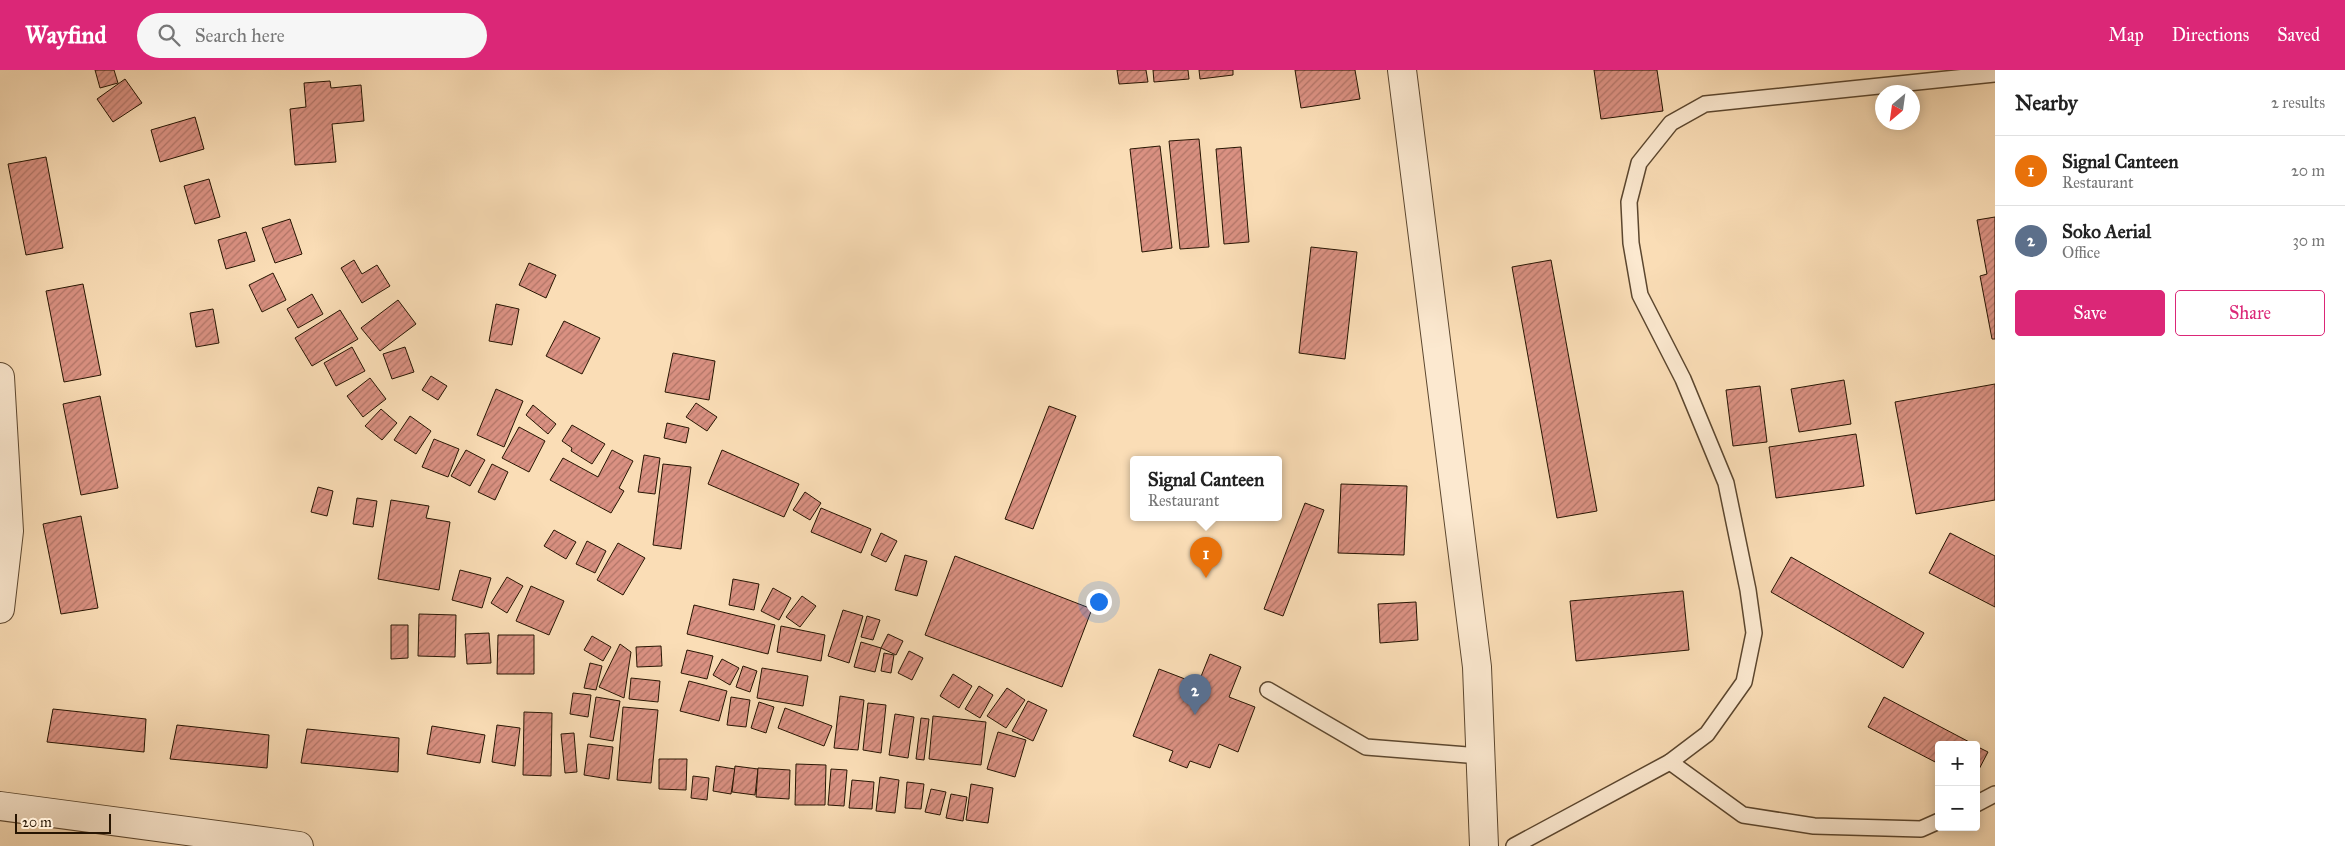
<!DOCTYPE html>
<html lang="en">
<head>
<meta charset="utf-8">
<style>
  body { margin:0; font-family:"IM FELL Great Primer",serif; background:#f6f6f6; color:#222 }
  .controls { position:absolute; right:15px; bottom:15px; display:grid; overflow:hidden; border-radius:5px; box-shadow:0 2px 12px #0003 }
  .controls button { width:45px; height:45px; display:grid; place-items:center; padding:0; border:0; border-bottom:1px solid #e0e0e0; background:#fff; color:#222; font:25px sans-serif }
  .compass { position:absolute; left:1875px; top:15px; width:45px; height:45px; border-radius:50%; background:#fff; box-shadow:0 2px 12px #0003; rotate:209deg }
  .scale { position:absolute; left:15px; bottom:12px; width:96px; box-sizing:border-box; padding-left:5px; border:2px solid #271502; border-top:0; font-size:14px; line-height:18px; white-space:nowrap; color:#271502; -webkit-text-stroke:4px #fce9d0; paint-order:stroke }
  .you { position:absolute; left:1098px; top:531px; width:18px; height:18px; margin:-12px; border:4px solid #fff; border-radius:50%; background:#1a73e8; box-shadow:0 0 0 8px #1a73e833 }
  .badge { display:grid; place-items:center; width:32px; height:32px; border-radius:50%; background:#db2777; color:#fff; font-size:16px; font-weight:700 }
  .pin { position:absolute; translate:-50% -41px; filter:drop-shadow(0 1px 2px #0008) }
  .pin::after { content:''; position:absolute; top:26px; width:18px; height:15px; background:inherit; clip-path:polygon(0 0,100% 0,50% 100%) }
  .popup { position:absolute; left:1130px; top:386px; width:152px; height:65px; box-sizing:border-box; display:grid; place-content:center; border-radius:5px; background:#fff; filter:drop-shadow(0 1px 4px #0005); font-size:16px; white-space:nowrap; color:#767676 }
  .popup b { font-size:19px; color:#222 }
  .popup::after { content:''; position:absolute; left:50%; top:100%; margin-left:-10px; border:10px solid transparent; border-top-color:#fff }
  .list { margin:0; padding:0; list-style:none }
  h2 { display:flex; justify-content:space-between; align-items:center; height:65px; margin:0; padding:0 20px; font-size:21px }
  h2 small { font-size:16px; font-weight:400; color:#767676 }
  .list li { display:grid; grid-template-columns:32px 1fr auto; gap:15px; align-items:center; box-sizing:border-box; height:70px; padding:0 20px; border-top:1px solid #e0e0e0 }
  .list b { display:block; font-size:19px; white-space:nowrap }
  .list p { margin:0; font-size:16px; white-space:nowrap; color:#767676 }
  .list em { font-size:16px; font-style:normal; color:#767676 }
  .actions { display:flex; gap:10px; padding:15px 20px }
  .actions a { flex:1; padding:11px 0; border:1px solid #db2777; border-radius:5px; text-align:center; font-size:18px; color:#db2777 }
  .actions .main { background:#db2777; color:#fff }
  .icon { flex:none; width:28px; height:28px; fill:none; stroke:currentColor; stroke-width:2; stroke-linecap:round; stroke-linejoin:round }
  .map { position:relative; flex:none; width:1995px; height:776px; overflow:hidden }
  header { display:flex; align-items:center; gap:30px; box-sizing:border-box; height:70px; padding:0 25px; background:#db2777; color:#fff }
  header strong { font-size:24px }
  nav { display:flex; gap:28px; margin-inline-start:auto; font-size:18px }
  .search { width:350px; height:45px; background:#f6f6f6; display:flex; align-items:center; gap:12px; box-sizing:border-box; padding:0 18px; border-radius:28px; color:#767676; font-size:19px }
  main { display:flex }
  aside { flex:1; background:#fff }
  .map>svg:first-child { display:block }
  .building { fill:url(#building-hatch); stroke:#271502 }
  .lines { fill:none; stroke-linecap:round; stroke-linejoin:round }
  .service-casing { stroke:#5c472f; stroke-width:18 }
  .minor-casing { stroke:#5c472f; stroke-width:30 }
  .service { stroke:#fce9d0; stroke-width:15 }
  .minor { stroke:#fce9d0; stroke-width:28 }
</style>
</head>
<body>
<header>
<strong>Wayfind</strong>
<div class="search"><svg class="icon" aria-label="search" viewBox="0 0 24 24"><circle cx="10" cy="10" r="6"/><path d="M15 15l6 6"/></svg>Search here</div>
<nav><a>Map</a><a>Directions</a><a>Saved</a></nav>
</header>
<main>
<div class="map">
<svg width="1995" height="776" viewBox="0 0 1995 776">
  <defs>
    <pattern id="building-hatch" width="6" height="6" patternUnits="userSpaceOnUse" patternTransform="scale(1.25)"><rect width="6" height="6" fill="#da9182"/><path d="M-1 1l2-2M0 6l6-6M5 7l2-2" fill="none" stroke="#b17568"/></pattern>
  </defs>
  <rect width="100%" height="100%" fill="#faddb6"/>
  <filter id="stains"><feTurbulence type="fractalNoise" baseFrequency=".004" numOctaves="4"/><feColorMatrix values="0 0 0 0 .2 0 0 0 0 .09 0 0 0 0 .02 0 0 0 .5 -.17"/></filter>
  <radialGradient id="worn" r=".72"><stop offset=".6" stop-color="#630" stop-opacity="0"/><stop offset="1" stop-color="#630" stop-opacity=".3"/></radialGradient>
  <!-- building -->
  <g class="building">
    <polygon points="95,0 114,0 118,13 100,18"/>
    <polygon points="1117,0 1146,0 1148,12 1119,14"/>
    <polygon points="1153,0 1188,0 1189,9 1154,12"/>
    <polygon points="1199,0 1233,0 1233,5 1200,9"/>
    <polygon points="1295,0 1355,0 1360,29 1301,38"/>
    <polygon points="1594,0 1657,0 1663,41 1601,49"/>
    <polygon points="125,9 142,33 113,52 97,29"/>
    <polygon points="330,11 331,18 361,15 364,51 332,54 336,92 295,95 290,39 306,37 304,13"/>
    <polygon points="195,47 204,79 160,92 151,60"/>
    <polygon points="1199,69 1209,177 1180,179 1169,71"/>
    <polygon points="1160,76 1172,178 1142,182 1130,79"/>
    <polygon points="1241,77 1249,172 1224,174 1216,79"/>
    <polygon points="46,87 63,178 26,185 8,94"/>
    <polygon points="209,109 220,147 195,154 184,116"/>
    <polygon points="1995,147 1995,269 1992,269 1980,206 1987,204 1977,150"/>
    <polygon points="290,149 302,184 275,193 262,158"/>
    <polygon points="246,162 255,191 226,199 218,170"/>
    <polygon points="1311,177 1357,182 1345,289 1299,283"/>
    <polygon points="354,190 362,204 377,195 390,216 362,233 341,198"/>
    <polygon points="1551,190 1597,441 1557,448 1512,197"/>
    <polygon points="529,193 556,205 546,228 519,215"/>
    <polygon points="273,203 286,230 262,242 249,215"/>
    <polygon points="83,214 101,305 64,312 46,221"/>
    <polygon points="312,224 323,244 298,258 287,239"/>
    <polygon points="398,230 416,254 380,281 361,258"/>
    <polygon points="496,234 519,239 512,275 489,271"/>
    <polygon points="213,239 219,273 196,277 190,243"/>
    <polygon points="340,240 358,269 312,296 295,268"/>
    <polygon points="564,251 600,268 582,304 546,286"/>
    <polygon points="352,277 365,301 336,316 324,293"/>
    <polygon points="405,277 414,302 392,309 383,284"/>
    <polygon points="673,283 715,291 709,330 665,322"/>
    <polygon points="431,306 447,316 438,330 422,320"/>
    <polygon points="370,308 386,329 363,347 347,326"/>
    <polygon points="1844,310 1851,354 1799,362 1791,319"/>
    <polygon points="1995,314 1995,430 1916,444 1895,332"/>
    <polygon points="1760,316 1767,372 1733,376 1726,320"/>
    <polygon points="496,319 523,331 504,377 477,365"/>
    <polygon points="100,326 118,418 81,425 63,334"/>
    <polygon points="696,333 717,347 707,361 686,347"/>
    <polygon points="533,335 556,354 548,364 526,345"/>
    <polygon points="1049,336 1076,346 1033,459 1005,449"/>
    <polygon points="381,339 397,353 382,370 365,356"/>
    <polygon points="410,346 431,361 416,384 394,370"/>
    <polygon points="667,353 689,358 686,373 664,368"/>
    <polygon points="572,355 605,374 592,394 571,381 572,378 562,371"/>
    <polygon points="519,357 545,371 529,402 502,388"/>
    <polygon points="1856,364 1864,416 1776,428 1769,377"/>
    <polygon points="434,369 459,379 448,407 422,397"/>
    <polygon points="466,380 485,390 470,416 451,406"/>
    <polygon points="612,380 633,391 619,418 624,421 611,443 550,410 563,388 598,407"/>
    <polygon points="722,380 799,414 784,447 708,414"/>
    <polygon points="644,385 660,388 655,424 638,422"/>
    <polygon points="492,394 508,402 495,430 478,422"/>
    <polygon points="663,394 691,397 681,479 653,475"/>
    <polygon points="1341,414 1407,416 1404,485 1338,483"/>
    <polygon points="318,417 333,421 327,446 311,442"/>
    <polygon points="805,422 821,433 810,450 793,440"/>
    <polygon points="357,428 377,431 373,457 353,454"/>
    <polygon points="391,430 429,436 426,448 450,452 439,520 378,509"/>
    <polygon points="1305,433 1324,440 1283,546 1264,539"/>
    <polygon points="821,438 871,459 861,483 811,462"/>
    <polygon points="81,446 98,538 61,544 43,454"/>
    <polygon points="554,460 576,472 566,489 544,476"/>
    <polygon points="881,463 897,471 886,492 871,485"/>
    <polygon points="1950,463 1995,486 1995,537 1929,503"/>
    <polygon points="587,471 606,481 595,503 576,494"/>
    <polygon points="618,473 645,488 623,525 597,510"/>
    <polygon points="905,485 927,491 917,526 895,520"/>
    <polygon points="955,486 1092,539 1062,617 925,565"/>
    <polygon points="1791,487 1924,563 1903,598 1771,522"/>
    <polygon points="460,500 491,508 482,538 452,530"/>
    <polygon points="507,507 523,516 507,543 491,533"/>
    <polygon points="733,509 759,514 754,540 729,535"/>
    <polygon points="531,516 564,531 549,565 516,551"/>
    <polygon points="773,518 791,528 779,550 761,541"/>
    <polygon points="1683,521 1689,580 1576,591 1570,531"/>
    <polygon points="802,526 816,536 800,557 786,547"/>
    <polygon points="1416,532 1418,570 1380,573 1378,534"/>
    <polygon points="694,535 775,555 768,584 687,564"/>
    <polygon points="843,540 863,546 849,593 828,586"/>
    <polygon points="419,544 456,545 455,587 418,586"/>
    <polygon points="867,546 880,550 873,570 861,567"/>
    <polygon points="391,555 408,555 408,588 391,589"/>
    <polygon points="781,556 825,565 821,591 777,582"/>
    <polygon points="489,563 491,593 467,594 465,564"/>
    <polygon points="888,564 903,571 896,585 881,578"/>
    <polygon points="498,565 534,565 534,604 497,604"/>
    <polygon points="592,566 611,577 603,591 584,580"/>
    <polygon points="861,572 881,578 875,602 854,597"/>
    <polygon points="620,574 631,582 624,628 599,617"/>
    <polygon points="661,576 662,596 637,597 636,577"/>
    <polygon points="687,580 713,586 707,609 681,603"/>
    <polygon points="909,581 923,588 912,610 898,603"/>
    <polygon points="884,583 894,585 891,603 881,601"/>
    <polygon points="1210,584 1241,597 1229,627 1255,637 1238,682 1219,674 1210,698 1190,691 1187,698 1169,691 1173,681 1133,666 1159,599 1198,614"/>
    <polygon points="722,589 739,598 730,615 713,605"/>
    <polygon points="590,593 602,596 596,620 584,618"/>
    <polygon points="743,596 757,601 750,622 736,617"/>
    <polygon points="762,598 808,606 803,636 757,628"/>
    <polygon points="953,604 972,616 959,638 940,626"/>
    <polygon points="631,608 660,611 658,632 629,629"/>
    <polygon points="689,611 727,621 719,651 680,641"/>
    <polygon points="979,616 993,625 980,648 965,639"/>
    <polygon points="1007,618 1025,630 1006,658 987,646"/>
    <polygon points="573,623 591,625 588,647 570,644"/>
    <polygon points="840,626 864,630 858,680 834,678"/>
    <polygon points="596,627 620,631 613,671 590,667"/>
    <polygon points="731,627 750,630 746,657 727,655"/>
    <polygon points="1884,627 1975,675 1939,675 1939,694 1868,657"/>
    <polygon points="1028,631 1047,640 1033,671 1012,661"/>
    <polygon points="759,632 774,637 766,663 751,658"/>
    <polygon points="868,633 886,635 881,683 863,680"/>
    <polygon points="623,637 658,640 651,713 617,710"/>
    <polygon points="785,638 832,656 824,676 778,658"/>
    <polygon points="53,639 146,649 144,682 47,672"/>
    <polygon points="524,642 552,643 551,706 523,705"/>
    <polygon points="895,644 914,647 908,688 889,685"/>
    <polygon points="933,646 986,652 981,695 929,689"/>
    <polygon points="921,648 929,649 924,690 916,689"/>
    <polygon points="177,655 269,665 267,698 170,689"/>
    <polygon points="497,655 520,658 515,696 492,692"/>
    <polygon points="432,656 485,665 480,693 427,684"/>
    <polygon points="307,659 399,668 398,702 301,693"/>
    <polygon points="998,662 1026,670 1015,707 987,699"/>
    <polygon points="574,663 577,702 565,703 561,664"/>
    <polygon points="588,674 613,677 609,709 584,705"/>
    <polygon points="1976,676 1988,682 1976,705"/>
    <polygon points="659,689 687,689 686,720 659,719"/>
    <polygon points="796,694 826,695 825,735 795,735"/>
    <polygon points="716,696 735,699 731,724 713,721"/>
    <polygon points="735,696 758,699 755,725 732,722"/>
    <polygon points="758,698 790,700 789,729 756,727"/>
    <polygon points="831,699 847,700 844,736 828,735"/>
    <polygon points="693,706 709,708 707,730 691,728"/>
    <polygon points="880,707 899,710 895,743 876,741"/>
    <polygon points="852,710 874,712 872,739 849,738"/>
    <polygon points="907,712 924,714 921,739 905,738"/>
    <polygon points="971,714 993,718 988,753 966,750"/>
    <polygon points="931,719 946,722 940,745 925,742"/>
    <polygon points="951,724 967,727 963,751 946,748"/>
  </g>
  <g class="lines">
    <defs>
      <g id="service">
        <polyline points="1268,620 1366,677 1480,686"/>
        <polyline points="1670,692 1743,745 1814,756 1921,759 1939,751"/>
        <polyline points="1976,734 1995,724"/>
        <polyline points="1514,776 1670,692 1707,664 1744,612 1754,563 1748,520 1726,413 1683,309 1640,225 1631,173 1629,132 1639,93 1671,53 1705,34 1995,4"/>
      </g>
      <g id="minor">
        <polyline points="1402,0 1477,597 1484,776"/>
        <polyline points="0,307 9,461 0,539"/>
        <polyline points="0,736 299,776"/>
      </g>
    </defs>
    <!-- service casing -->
    <use href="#service" class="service-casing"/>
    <!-- minor casing -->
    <use href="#minor" class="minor-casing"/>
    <!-- service -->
    <use href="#service" class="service"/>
    <!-- minor -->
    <use href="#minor" class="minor"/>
  </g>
  <rect width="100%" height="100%" filter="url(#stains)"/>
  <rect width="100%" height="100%" fill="url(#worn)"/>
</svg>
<div class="controls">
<button>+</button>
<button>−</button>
</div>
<svg class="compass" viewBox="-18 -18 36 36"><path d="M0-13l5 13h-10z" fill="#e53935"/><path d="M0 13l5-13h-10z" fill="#767676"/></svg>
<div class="scale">20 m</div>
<div class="you"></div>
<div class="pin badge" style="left:1206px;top:508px;background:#e8710a">1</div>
<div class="popup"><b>Signal Canteen</b>Restaurant</div>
<div class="pin badge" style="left:1195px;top:645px;background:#5c6f8a">2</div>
</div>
<aside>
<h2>Nearby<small>2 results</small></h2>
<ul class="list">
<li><span class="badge" style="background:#e8710a">1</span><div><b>Signal Canteen</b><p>Restaurant</p></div><em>20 m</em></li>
<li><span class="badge" style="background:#5c6f8a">2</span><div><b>Soko Aerial</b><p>Office</p></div><em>30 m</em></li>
</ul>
<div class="actions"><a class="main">Save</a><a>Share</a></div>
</aside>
</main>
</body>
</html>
